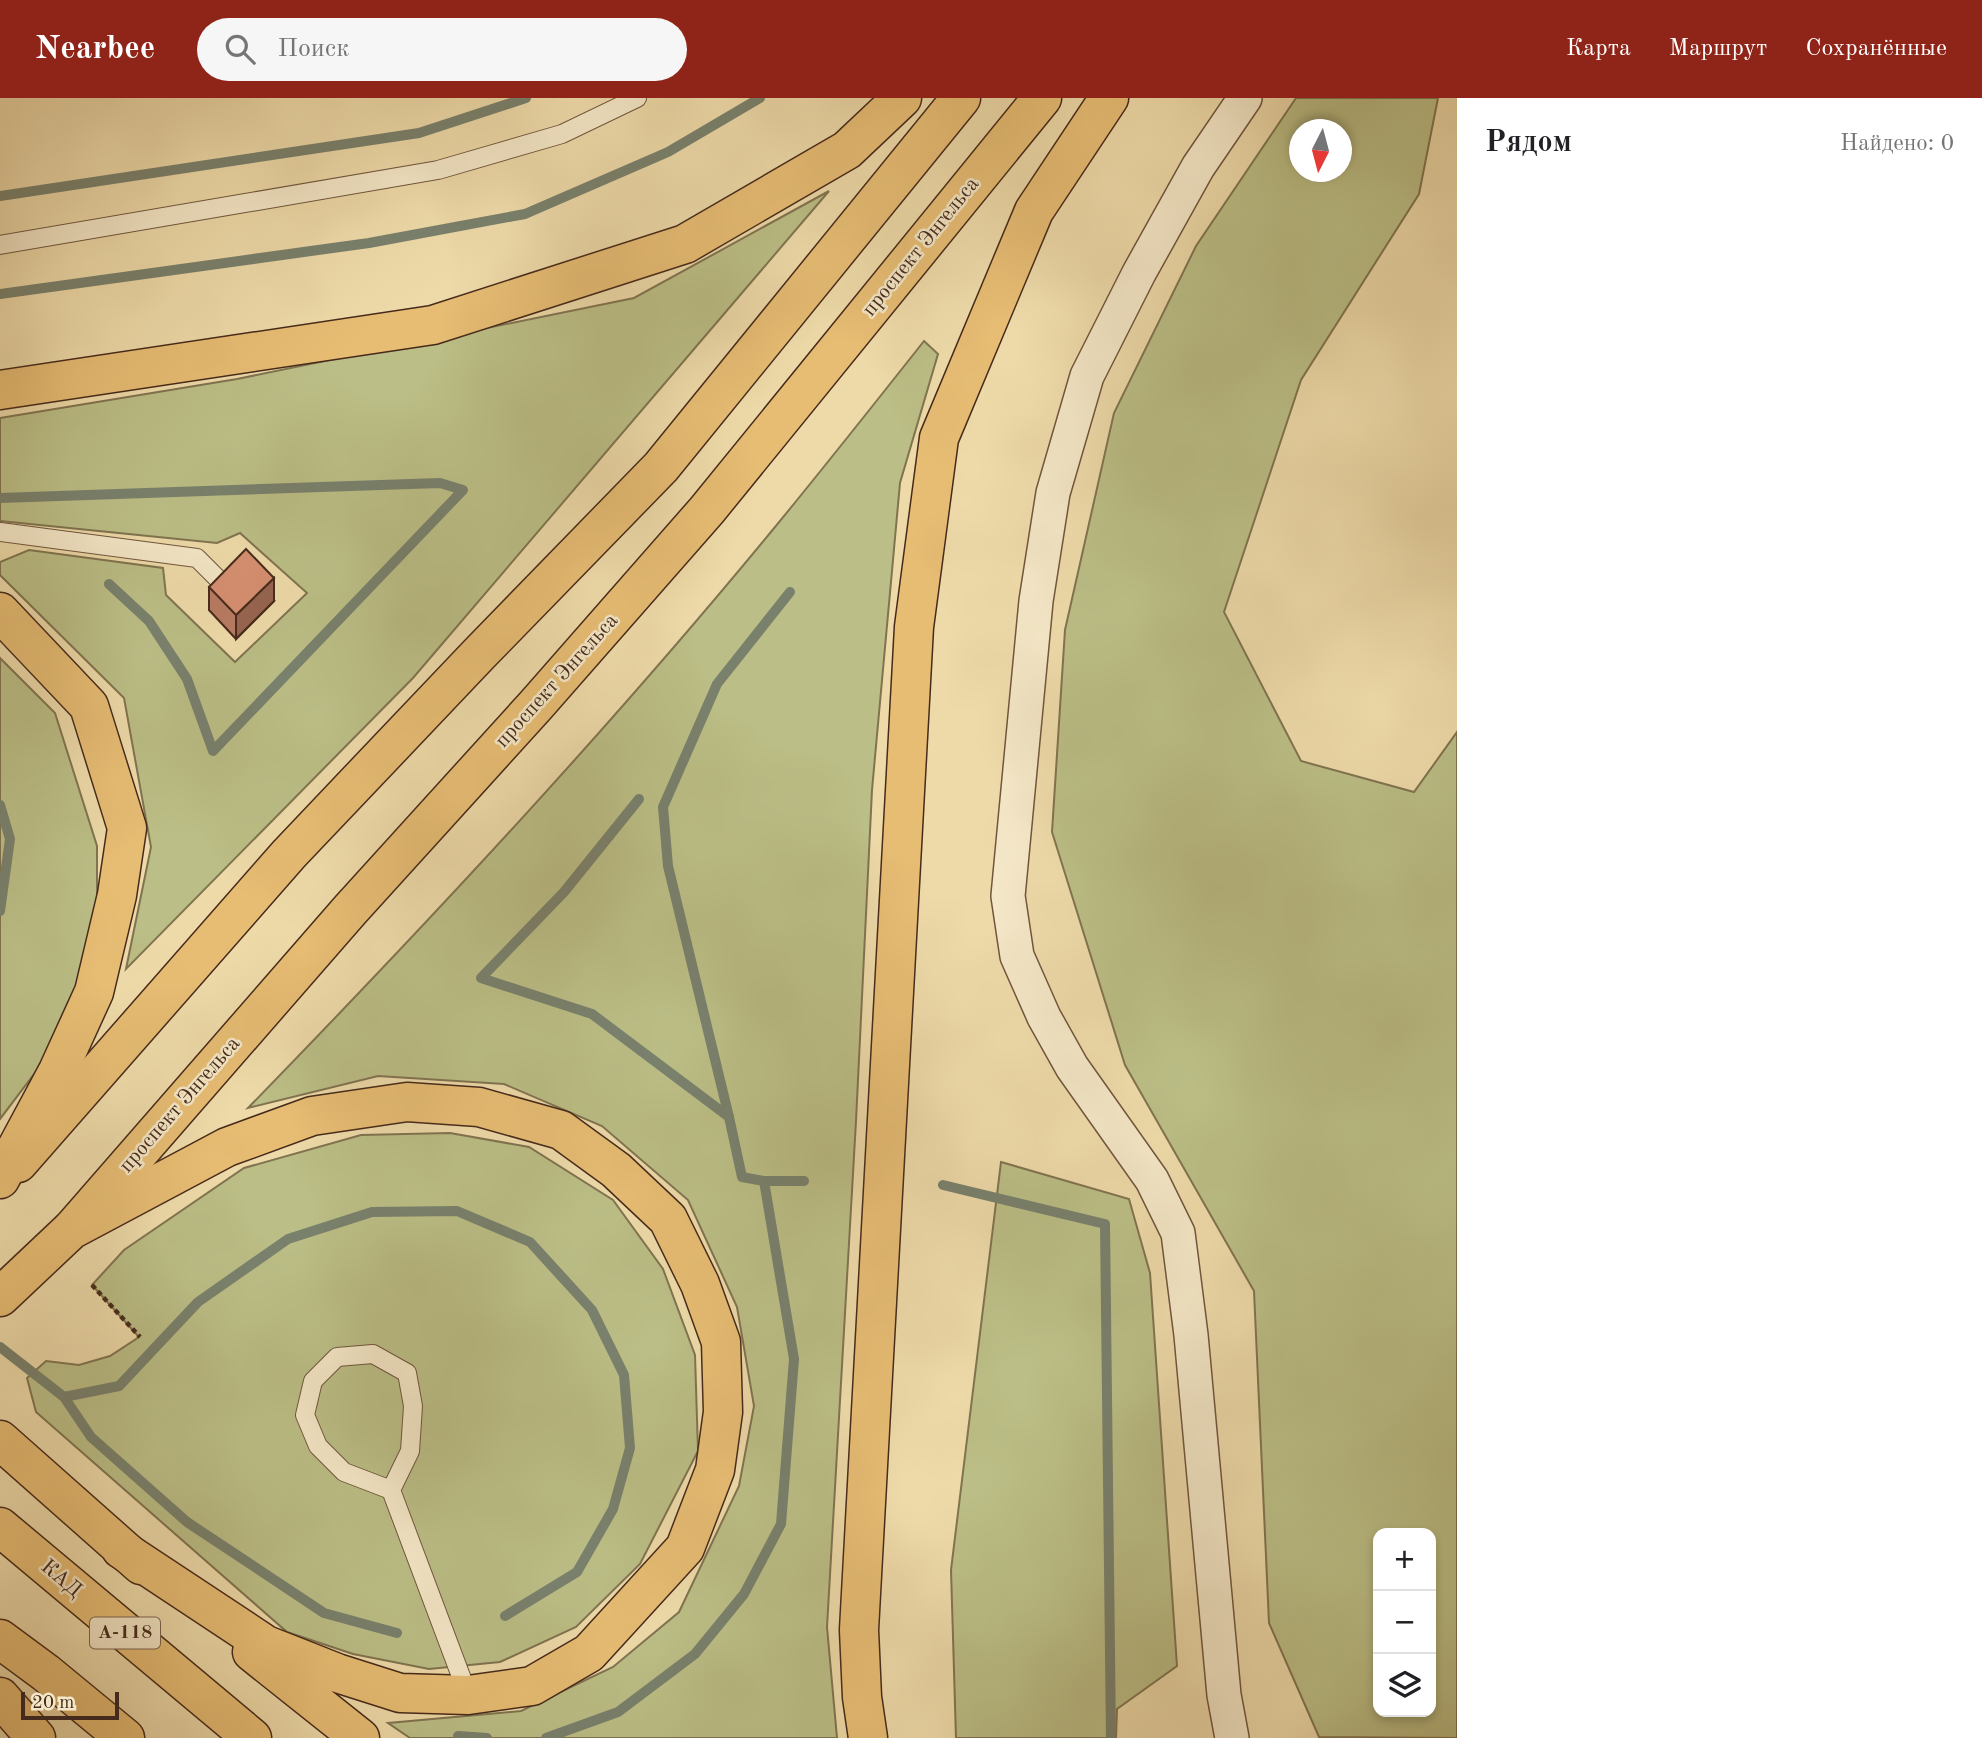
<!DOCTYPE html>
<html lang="ru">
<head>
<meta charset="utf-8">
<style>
  body { margin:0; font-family:"Old Standard TT",serif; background:#f6f6f6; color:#202124 }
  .controls { position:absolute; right:21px; bottom:21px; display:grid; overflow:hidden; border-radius:14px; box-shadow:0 4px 10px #0003 }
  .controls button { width:63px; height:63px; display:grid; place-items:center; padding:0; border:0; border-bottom:2px solid #e0e0e0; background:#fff; color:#202124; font:35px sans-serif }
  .compass { position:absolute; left:1289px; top:21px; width:63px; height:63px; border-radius:50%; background:#fff; box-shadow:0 4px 10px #0003; rotate:186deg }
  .scale { position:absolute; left:21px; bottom:18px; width:98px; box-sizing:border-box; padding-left:7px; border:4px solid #462a1b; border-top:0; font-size:19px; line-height:24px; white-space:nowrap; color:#462a1b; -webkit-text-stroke:5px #f4e7c7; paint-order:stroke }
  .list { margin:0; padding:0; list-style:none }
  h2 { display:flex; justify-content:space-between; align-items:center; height:91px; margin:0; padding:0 28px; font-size:30px }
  h2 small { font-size:23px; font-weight:400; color:#757577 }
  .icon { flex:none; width:38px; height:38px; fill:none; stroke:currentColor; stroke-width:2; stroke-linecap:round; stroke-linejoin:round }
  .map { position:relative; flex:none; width:1457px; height:1640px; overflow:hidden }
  header { display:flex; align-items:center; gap:42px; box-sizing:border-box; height:98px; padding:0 35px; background:#8f2418; color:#fff }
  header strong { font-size:33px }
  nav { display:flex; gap:38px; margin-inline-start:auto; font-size:24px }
  .search { width:490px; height:63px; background:#f6f6f6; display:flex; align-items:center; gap:18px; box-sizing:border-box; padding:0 24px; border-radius:38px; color:#757577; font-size:26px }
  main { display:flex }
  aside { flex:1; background:#fff }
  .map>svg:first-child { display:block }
  .green { fill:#bbbe86; stroke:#807450; stroke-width:2; fill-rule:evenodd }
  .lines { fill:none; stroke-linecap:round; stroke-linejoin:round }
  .stream { stroke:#79816d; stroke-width:10 }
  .service-casing { stroke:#70563e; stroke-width:20 }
  .minor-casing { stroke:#70563e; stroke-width:36 }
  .primary-casing { stroke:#462a1b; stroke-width:41 }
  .trunk-casing { stroke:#462a1b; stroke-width:41 }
  .motorway-casing { stroke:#462a1b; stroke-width:41 }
  .path { stroke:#462a1b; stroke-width:4.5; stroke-dasharray:5 3.5; stroke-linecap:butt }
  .service { stroke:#f4e7c7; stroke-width:18 }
  .minor { stroke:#f4e7c7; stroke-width:33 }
  .primary { stroke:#e7bd74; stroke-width:38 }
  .trunk { stroke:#e7bd74; stroke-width:38 }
  .motorway { stroke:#e7bd74; stroke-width:38 }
  .wall { fill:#b87b62; stroke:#462a1b; stroke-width:2 }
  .shaded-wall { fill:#966450; stroke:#462a1b; stroke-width:2 }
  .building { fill:#d68f72; stroke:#462a1b; stroke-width:2 }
  .labels { text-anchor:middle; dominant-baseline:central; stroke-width:5; stroke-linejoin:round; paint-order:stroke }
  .shield { fill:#f4e7c7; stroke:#7a634f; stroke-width:2 }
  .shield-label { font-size:19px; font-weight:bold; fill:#462a1b }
  .street-label { font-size:21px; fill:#462a1b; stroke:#f4e7c7 }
</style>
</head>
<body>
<header>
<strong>Nearbee</strong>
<div class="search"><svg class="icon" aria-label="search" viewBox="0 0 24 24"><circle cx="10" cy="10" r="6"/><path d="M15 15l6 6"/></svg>Поиск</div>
<nav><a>Карта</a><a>Маршрут</a><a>Сохранённые</a></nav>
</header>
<main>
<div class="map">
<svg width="1457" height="1640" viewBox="0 0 1457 1640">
  <rect width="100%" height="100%" fill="#eedaa9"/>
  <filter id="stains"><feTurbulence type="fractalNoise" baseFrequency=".00286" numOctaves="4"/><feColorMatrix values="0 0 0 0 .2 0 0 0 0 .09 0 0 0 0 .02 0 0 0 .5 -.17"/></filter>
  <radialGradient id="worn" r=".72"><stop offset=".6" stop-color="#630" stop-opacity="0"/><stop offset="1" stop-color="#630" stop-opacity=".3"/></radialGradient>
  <!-- green -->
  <g class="green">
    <path d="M1296 0H1438L1419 96 1301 282 1224 514 1301 663 1414 694 1457 634V1640L1319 1639 1269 1525 1254 1193 1125 967 1052 734 1065 532 1114 315 1196 148ZM1300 32H1342V74H1300ZM1378 1435H1431V1614H1378Z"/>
    <polygon points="829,93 413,580 126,871 151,749 124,600 0,477 0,464 29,452 163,470 166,497 235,564 307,495 240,435 217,445 0,423 0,320 237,281 634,200"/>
    <path d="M924 243 938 256 900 385 872 692 856 1023 827 1529 837 1640H410L388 1625 521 1613 613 1569 679 1514 739 1388 754 1308 737 1209 688 1102 602 1028 504 986 378 978 248 1010C430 823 609 631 775 429 826 367 875 305 924 243Z"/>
    <polygon points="0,560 55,615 97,748 97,842 47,959 0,1021"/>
    <polygon points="450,1035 529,1049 613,1102 663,1171 695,1257 698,1353 640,1466 576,1529 500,1564 429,1571 353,1556 287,1534 36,1314 27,1280 46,1263 79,1267 110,1258 139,1239 92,1187 124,1152 244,1070 361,1037"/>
    <polygon points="1001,1064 1129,1101 1150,1175 1177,1568 1117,1611 1116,1640 956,1640 951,1472"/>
  </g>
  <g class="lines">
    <!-- stream -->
    <g class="stream">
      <polyline points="0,98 419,35 526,0"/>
      <polyline points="0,196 369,145 525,116 668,54 760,0"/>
      <polyline points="0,400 440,385 463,392 213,653 187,581 149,523 109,486"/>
      <polyline points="639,701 564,794 481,880 592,916 729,1019"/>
      <polyline points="0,707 10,741 0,813"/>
      <polyline points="764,1083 804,1083"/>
      <polyline points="943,1087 1105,1126 1111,1640"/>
      <polyline points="0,1249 64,1299 91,1339 187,1424 324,1515 397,1535"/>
      <polyline points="64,1299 119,1288 198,1204 288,1141 372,1114 457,1113 530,1144 592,1212 624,1277 630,1350 613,1411 577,1474 505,1518"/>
      <polyline points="461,1640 458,1638 487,1640"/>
      <polyline points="546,1640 618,1614 695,1556 744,1496 781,1426 794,1261 764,1083 742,1079 729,1019 668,768 663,709 717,586 790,494"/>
    </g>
    <defs>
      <g id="service">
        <polyline points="0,147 438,72 562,36 637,0"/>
        <polyline points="0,434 197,460 218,481"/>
        <polyline points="391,1392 344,1374 318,1348 305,1317 313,1283 337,1259 373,1256 407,1275 413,1308 410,1353 391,1392 468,1597"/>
      </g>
      <polyline id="minor" points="1232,1640 1224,1597 1191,1237 1178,1135 1152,1082 1072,969 1044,919 1017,858 1008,798 1036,503 1053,395 1087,278 1139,175 1198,69 1245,0"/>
      <g id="primary">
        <polyline points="0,292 433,227 685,146 847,52 902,0"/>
        <polyline points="18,1065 289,756 479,556 661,369 961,0"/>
        <polyline points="73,1130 350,812 536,607 707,412 1042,0"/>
        <polyline points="0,1599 36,1640"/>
        <polyline points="868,1640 862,1599 859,1532 914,529 939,340 1034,113 1109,0"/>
      </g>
      <g id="trunk">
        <polyline points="0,514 89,608 127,730 117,797 94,894 58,973 0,1081"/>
        <polyline points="0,1199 71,1132 227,1049 312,1018 407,1004 479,1009 561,1032 616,1072 668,1121 700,1186 721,1244 723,1314 715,1372 685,1450 589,1555 532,1588 468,1597 400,1595 337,1575 266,1547 121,1451"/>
        <polyline points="0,1342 141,1467"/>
        <polyline points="252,1554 360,1640"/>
      </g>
      <g id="motorway">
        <polyline points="0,1429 252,1640"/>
        <polyline points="0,1541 46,1575 125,1640"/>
      </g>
    </defs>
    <!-- service casing -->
    <use href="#service" class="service-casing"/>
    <!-- minor casing -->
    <use href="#minor" class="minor-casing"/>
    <!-- primary casing -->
    <use href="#primary" class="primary-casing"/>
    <!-- trunk casing -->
    <use href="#trunk" class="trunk-casing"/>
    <!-- motorway casing -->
    <use href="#motorway" class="motorway-casing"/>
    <!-- path -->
    <polyline class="path" points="92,1187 140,1239"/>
    <!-- service -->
    <use href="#service" class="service"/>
    <!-- minor -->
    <use href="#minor" class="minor"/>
    <!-- primary -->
    <use href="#primary" class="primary"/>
    <!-- trunk -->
    <use href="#trunk" class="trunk"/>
    <!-- motorway -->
    <use href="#motorway" class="motorway"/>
  </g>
  <!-- wall -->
  <polygon class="wall" points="209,489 274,503 236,541 209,512"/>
  <!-- shaded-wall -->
  <polygon class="shaded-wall" points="274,480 274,503 236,541 236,517"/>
  <!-- building -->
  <polygon class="building" points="246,451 274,480 236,517 209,489"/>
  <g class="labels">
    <!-- shield labels -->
    <rect class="shield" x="90" y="1519.5" width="70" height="31" rx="5"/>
    <g class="shield-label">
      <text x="125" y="1535">А-118</text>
    </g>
    <!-- street labels -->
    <g class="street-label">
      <text transform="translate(921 149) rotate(-51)">проспект Энгельса</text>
      <text transform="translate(557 583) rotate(-48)">проспект Энгельса</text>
      <text transform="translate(180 1007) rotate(-49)">проспект Энгельса</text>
      <text transform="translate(61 1481) rotate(40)">КАД</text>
    </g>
  </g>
  <rect width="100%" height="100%" filter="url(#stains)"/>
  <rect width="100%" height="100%" fill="url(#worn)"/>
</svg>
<div class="controls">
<button>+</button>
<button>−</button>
<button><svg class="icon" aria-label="layers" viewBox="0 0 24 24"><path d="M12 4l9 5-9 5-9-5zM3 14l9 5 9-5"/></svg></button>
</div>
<svg class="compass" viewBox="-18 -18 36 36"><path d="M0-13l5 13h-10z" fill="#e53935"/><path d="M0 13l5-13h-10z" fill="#757577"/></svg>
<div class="scale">20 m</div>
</div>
<aside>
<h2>Рядом<small>Найдено: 0</small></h2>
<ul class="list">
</ul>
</aside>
</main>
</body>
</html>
